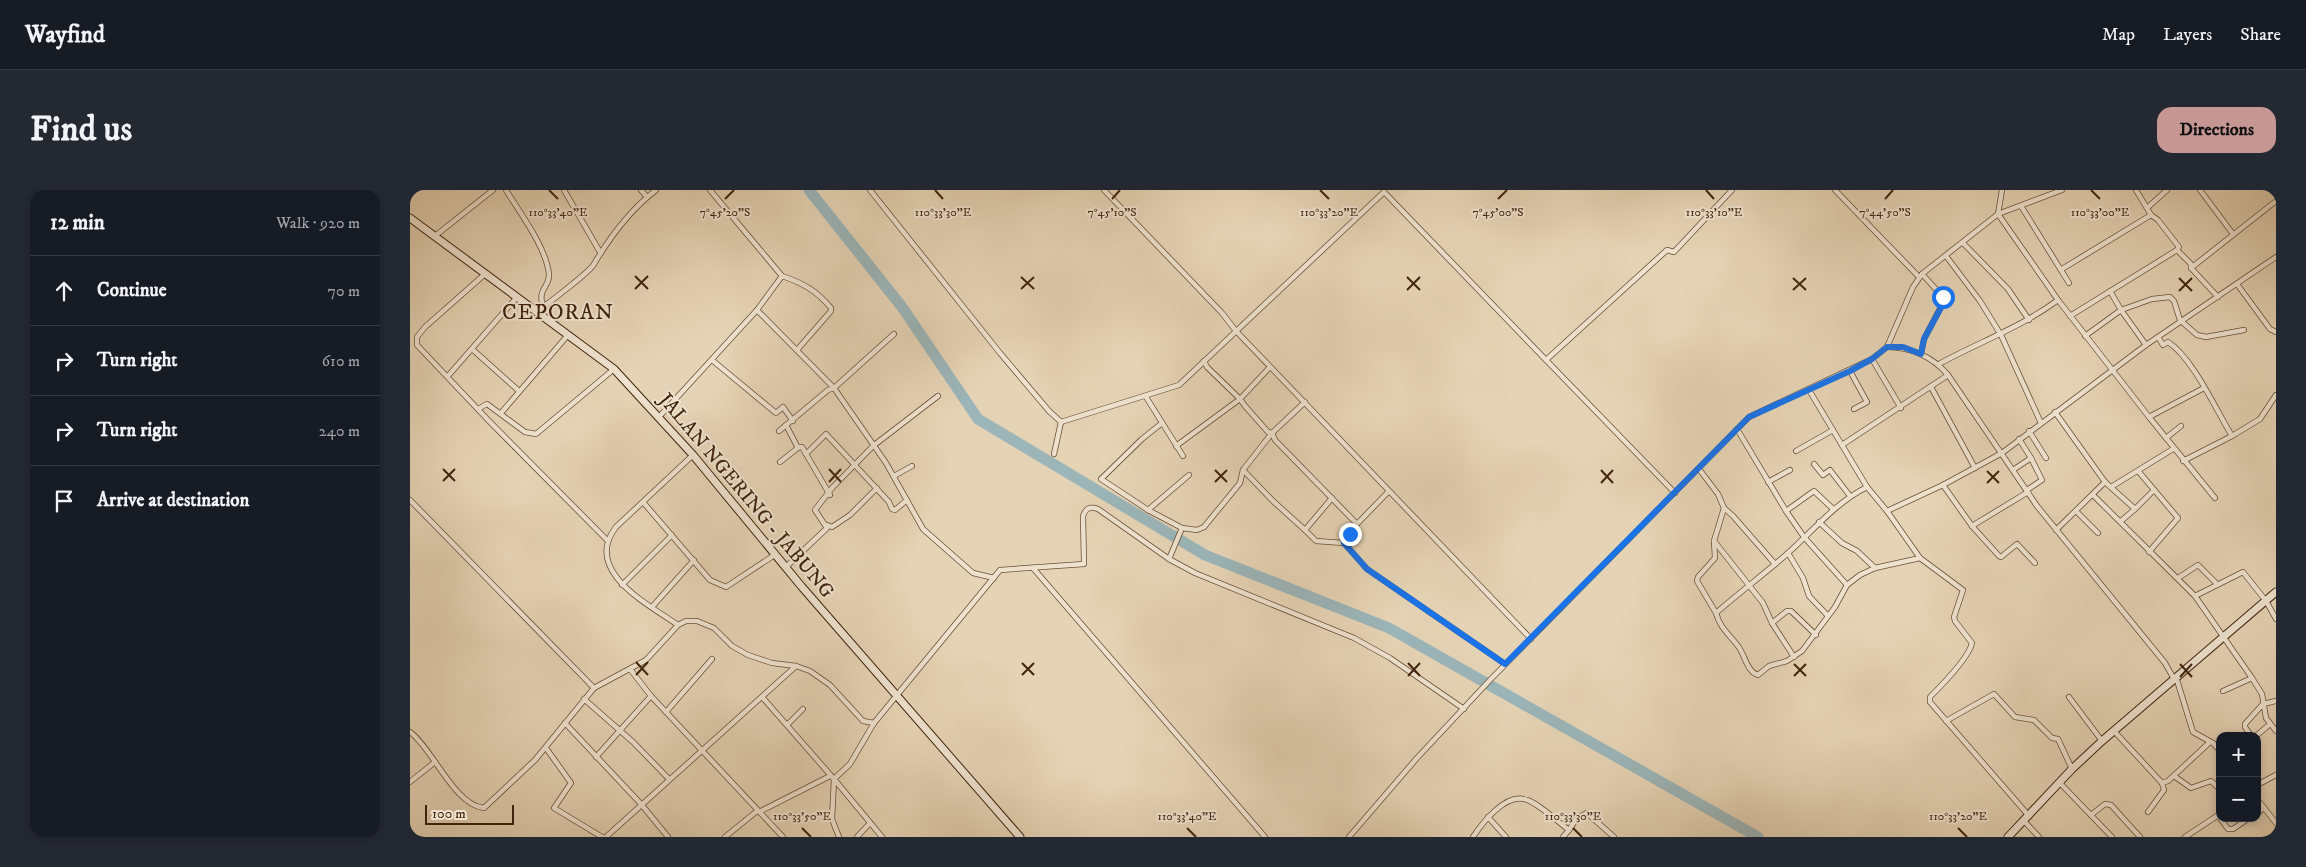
<!DOCTYPE html>
<html lang="en">
<head>
<meta charset="utf-8">
<style>
  body { margin:0; font-family:"IM FELL DW Pica",serif; background:#242831; color:#f1f3f6 }
  .controls { position:absolute; right:15px; bottom:15px; display:grid; overflow:hidden; border-radius:10px; box-shadow:0 2px 8px #0003 }
  .controls button { width:45px; height:45px; display:grid; place-items:center; padding:0; border:0; border-bottom:1px solid #363941; background:#171b24; color:#f1f3f6; font:25px sans-serif }
  .scale { position:absolute; left:15px; bottom:12px; width:89px; box-sizing:border-box; padding-left:5px; border:2px solid #40240c; border-top:0; font-size:14px; line-height:18px; white-space:nowrap; color:#40240c; -webkit-text-stroke:4px #eee2cf; paint-order:stroke }
  .stop { position:absolute; width:15px; height:15px; margin:-11px; border:4px solid #1a73e8; border-radius:50%; background:#fff }
  .stop.end { background:#1a73e8; border-color:#fff; box-shadow:0 1px 5px #0008 }
  .list { margin:0; padding:0; list-style:none }
  h2 { display:flex; justify-content:space-between; align-items:center; height:65px; margin:0; padding:0 20px; font-size:21px }
  h2 small { font-size:16px; font-weight:400; color:#9ea1a6 }
  .list li { display:grid; grid-template-columns:32px 1fr auto; gap:15px; align-items:center; box-sizing:border-box; height:70px; padding:0 20px; border-top:1px solid #363941 }
  .list b { display:block; font-size:19px; white-space:nowrap }
  .list em { font-size:16px; font-style:normal; color:#9ea1a6 }
  .icon { flex:none; width:28px; height:28px; fill:none; stroke:currentColor; stroke-width:2; stroke-linecap:round; stroke-linejoin:round }
  .map { position:relative; flex:none; width:1866px; height:647px; overflow:hidden; border-radius:15px }
  header { display:flex; align-items:center; gap:30px; box-sizing:border-box; height:70px; padding:0 25px; background:#171b24; border-bottom:1px solid #363941 }
  header strong { font-size:24px }
  nav { display:flex; gap:28px; margin-inline-start:auto; font-size:18px }
  .intro { display:flex; align-items:center; justify-content:space-between; box-sizing:border-box; height:120px; padding:0 30px }
  h1 { margin:0; font-size:35px }
  .button { padding:12px 22px; border-radius:15px; background:#c59692; color:#111; font-size:18px; font-weight:700 }
  main { display:flex; gap:30px; padding:0 30px }
  aside { flex:1; background:#171b24; border-radius:15px; box-shadow:0 2px 8px #0003 }
  .map>svg:first-child { display:block }
  .lines { fill:none; stroke-linecap:round; stroke-linejoin:round }
  .river { stroke:#9bb5b9; stroke-width:11 }
  .street-casing { stroke:#695036; stroke-width:6 }
  .secondary-casing { stroke:#40240c; stroke-width:9 }
  .street { stroke:#eee2cf; stroke-width:4.5 }
  .secondary { stroke:#eee2cf; stroke-width:7 }
  .route { stroke:#1a73e8; stroke-width:6 }
  .ticks { fill:none; stroke:#40240c; stroke-width:2 }
  .labels { text-anchor:middle; dominant-baseline:central; stroke-width:4; stroke-linejoin:round; paint-order:stroke }
  .street-label { font-size:20px; fill:#40240c; stroke:#eee2cf }
  .quarter-label { font-size:22px; letter-spacing:1px; fill:#40240c; stroke:#eee2cf }
  .ticks-label { font-size:12px; text-anchor:middle; fill:#40240c; stroke:#eee2cf; stroke-width:4; stroke-linejoin:round; paint-order:stroke }
</style>
</head>
<body>
<header>
<strong>Wayfind</strong>
<nav><a>Map</a><a>Layers</a><a>Share</a></nav>
</header>
<div class="intro"><h1>Find us</h1><a class="button">Directions</a></div>
<main>
<aside>
<h2>12 min<small>Walk · 920 m</small></h2>
<ul class="list">
<li><svg class="icon" aria-label="ahead" viewBox="0 0 24 24"><path d="M12 20V5M6 11l6-6 6 6"/></svg><div><b>Continue</b></div><em>70 m</em></li>
<li><svg class="icon" aria-label="right" viewBox="0 0 24 24"><path d="M7 20v-9h11M14 6l5 5-5 5"/></svg><div><b>Turn right</b></div><em>610 m</em></li>
<li><svg class="icon" aria-label="right" viewBox="0 0 24 24"><path d="M7 20v-9h11M14 6l5 5-5 5"/></svg><div><b>Turn right</b></div><em>240 m</em></li>
<li><svg class="icon" aria-label="arrive" viewBox="0 0 24 24"><path d="M6 21V4h12l-3 4 3 4H6"/></svg><div><b>Arrive at destination</b></div></li>
</ul>
</aside>
<div class="map">
<svg width="1866" height="647" viewBox="0 0 1866 647">
  <rect width="100%" height="100%" fill="#e5d3b5"/>
  <filter id="stains"><feTurbulence type="fractalNoise" baseFrequency=".004" numOctaves="4"/><feColorMatrix values="0 0 0 0 .2 0 0 0 0 .09 0 0 0 0 .02 0 0 0 .5 -.17"/></filter>
  <radialGradient id="worn" r=".72"><stop offset=".6" stop-color="#630" stop-opacity="0"/><stop offset="1" stop-color="#630" stop-opacity=".3"/></radialGradient>
  <g class="lines">
    <!-- river -->
    <polyline class="river" points="399,0 492,117 568,229 795,365 979,438 1348,647"/>
    <defs>
      <g id="street">
        <path d="M96 0C110 23 136 57 139 84 140 98 127 97 133 117"/>
        <polyline points="154,0 190,62"/>
        <polyline points="231,0 237,7"/>
        <polyline points="460,0 590,163 639,221 651,232 769,195 974,2 1136,170"/>
        <polyline points="694,0 812,123 826,141 1121,449"/>
        <polyline points="1425,0 1509,87"/>
        <polyline points="1592,0 1588,24 1648,110 1739,227"/>
        <polyline points="1726,0 1741,25 1748,30 1769,57 1767,60 1781,74 1781,78"/>
        <polyline points="1790,0 1823,44"/>
        <polyline points="1611,16 1659,93"/>
        <polyline points="1737,18 1757,0"/>
        <polyline points="25,46 83,0"/>
        <polyline points="1553,53 1598,99 1619,130"/>
        <polyline points="1536,66 1570,111 1591,145 1631,233"/>
        <polyline points="1652,79 1741,25"/>
        <polyline points="75,84 15,137 7,147 7,155 80,232 197,350"/>
        <path d="M372 86C393 93 407 101 421 118V121L387 160"/>
        <polyline points="1827,94 1860,139 1866,142"/>
        <polyline points="1700,101 1711,120 1742,109 1760,107 1764,111 1770,130 1787,145 1796,147 1834,140"/>
        <polyline points="1808,107 1781,78 1866,11"/>
        <polyline points="347,120 424,198 476,273 513,339 563,383 584,388"/>
        <path d="M127 121C135 116 181 81 184 74 200 47 220 20 246 0"/>
        <polyline points="1660,126 1767,60"/>
        <polyline points="1675,146 1711,120 1736,155"/>
        <path d="M1748 147 1753 155 1758 152C1783 168 1806 220 1822 246L1773 271"/>
        <path d="M1477 157C1501 157 1523 167 1538 185L1627 316 1755 473 1764 489"/>
        <polyline points="62,159 109,201"/>
        <polyline points="1511,164 1514,149 1535,109 1512,84"/>
        <polyline points="1462,169 1491,218"/>
        <polyline points="302,170 366,223 373,217 383,231"/>
        <polyline points="794,171 797,177 830,209 835,216 858,242 862,243 865,250 947,334 934,353 957,379 1095,474"/>
        <path d="M1529 174C1569 152 1610 138 1648 110"/>
        <polyline points="1440,181 1457,212 1444,219"/>
        <polyline points="38,186 107,107"/>
        <polyline points="1521,197 1565,278"/>
        <polyline points="1794,198 1739,227 1805,308"/>
        <polyline points="1399,200 1457,297 1477,321 1533,295 1592,263 1736,155 1866,67"/>
        <polyline points="736,207 773,266"/>
        <polyline points="68,219 77,214 115,242 126,244 204,179"/>
        <polyline points="1645,222 1695,292 1725,319 1711,331"/>
        <polyline points="91,223 158,145"/>
        <polyline points="249,227 347,120 372,86 300,0"/>
        <polyline points="752,233 732,249 691,289 738,320 772,338"/>
        <polyline points="376,235 388,258"/>
        <polyline points="1327,239 1376,321 1394,347 1437,395"/>
        <polyline points="369,241 418,200 424,198 484,144"/>
        <polyline points="1619,241 1636,268"/>
        <polyline points="1822,246 1850,229 1866,205"/>
        <polyline points="1756,248 1771,236"/>
        <polyline points="1432,255 1538,185"/>
        <polyline points="766,256 830,209 860,177"/>
        <polyline points="1386,261 1423,240"/>
        <polyline points="396,264 416,244 479,312 482,319 485,320 497,310"/>
        <polyline points="644,264 651,232"/>
        <polyline points="370,272 389,257 392,257 420,305"/>
        <polyline points="1404,274 1413,285 1420,280 1440,306"/>
        <polyline points="1289,279 1308,304 1314,318 1304,351 1305,368 1288,387 1287,391 1306,423"/>
        <polyline points="833,280 863,311 895,340"/>
        <polyline points="1603,280 1621,268 1609,249"/>
        <polyline points="1729,282 1768,328 1739,362"/>
        <polyline points="484,286 502,276"/>
        <polyline points="1358,292 1380,280"/>
        <polyline points="1533,295 1562,336 1589,366 1591,367 1607,354 1625,373"/>
        <path d="M1457 297C1425 313 1404 340 1377 364 1354 384 1329 403 1306 423 1310 438 1319 444 1328 456 1335 465 1337 482 1348 485L1359 476 1377 471 1392 461 1425 417 1437 395 1450 385 1465 378 1510 368 1553 400 1544 427 1545 431 1562 453C1559 468 1532 495 1520 507V512L1619 626"/>
        <polyline points="1701,297 1763,259"/>
        <polyline points="1617,300 1632,290 1621,268"/>
        <polyline points="1265,303 1136,170 1257,60 1264,62 1322,0"/>
        <polyline points="1683,305 1785,406 1842,488 1852,504 1856,528 1866,541"/>
        <polyline points="922,308 895,340 906,351 934,353"/>
        <polyline points="0,310 184,498"/>
        <polyline points="233,312 300,390 316,397 366,364"/>
        <polyline points="1314,318 1323,326 1365,374"/>
        <polyline points="1725,319 1744,300"/>
        <polyline points="738,320 779,285"/>
        <polyline points="1376,321 1404,301 1423,319"/>
        <polyline points="1477,321 1510,368"/>
        <polyline points="1666,321 1688,343"/>
        <polyline points="1409,332 1432,353 1447,361 1465,378"/>
        <polyline points="947,334 978,302"/>
        <polyline points="417,335 422,337 440,325 467,298"/>
        <polyline points="1562,336 1618,302"/>
        <polyline points="1646,340 1695,292"/>
        <polyline points="1304,351 1353,413 1362,433 1384,467"/>
        <polyline points="1378,363 1393,388 1399,406 1418,426"/>
        <polyline points="759,369 772,338 787,340 794,337 830,293 833,280 862,243 895,212"/>
        <polyline points="377,376 417,338 405,320 422,298 463,256 528,206"/>
        <polyline points="623,378 855,647"/>
        <polyline points="1768,388 1788,375 1807,394"/>
        <polyline points="212,395 262,345"/>
        <polyline points="1785,406 1833,382 1856,411 1866,429"/>
        <polyline points="242,417 284,370"/>
        <polyline points="1362,433 1377,421 1381,421 1406,445"/>
        <path d="M268 435C238 414 172 381 206 337L283 265"/>
        <polyline points="220,479 241,506 373,647"/>
        <polyline points="1766,487 1783,542 1803,553 1810,561"/>
        <polyline points="1813,501 1842,488"/>
        <polyline points="1659,507 1692,551"/>
        <polyline points="353,508 424,589 422,629 429,647"/>
        <polyline points="174,509 223,552 259,589"/>
        <polyline points="256,522 302,469"/>
        <polyline points="1536,531 1584,504 1605,527 1624,530 1642,548 1648,549 1662,579"/>
        <polyline points="155,533 231,614 258,647"/>
        <polyline points="377,535 393,519"/>
        <polyline points="1704,541 1752,593"/>
        <path d="M0 542C23 559 44 615 74 618L125 570 184 498 236 470 268 435 276 431H287L304 438 322 456 338 465 362 473 386 476 400 481 420 495 453 531 464 533"/>
        <polyline points="1841,546 1835,537 1835,534 1853,514 1866,511"/>
        <polyline points="1846,546 1860,534"/>
        <polyline points="136,558 161,593 144,618 192,647"/>
        <polyline points="186,567 241,506"/>
        <polyline points="1764,586 1781,598 1801,591 1810,599"/>
        <polyline points="0,592 25,572"/>
        <polyline points="1649,592 1702,647"/>
        <polyline points="1847,595 1866,585"/>
        <polyline points="1847,609 1866,633"/>
        <polyline points="349,622 420,586"/>
        <polyline points="1738,622 1754,600 1752,593 1758,591 1800,552"/>
        <polyline points="1847,623 1854,618"/>
        <polyline points="1681,625 1695,614 1701,615 1730,647"/>
        <polyline points="1078,627 1096,647"/>
        <polyline points="1810,628 1818,639 1823,639 1839,628"/>
        <polyline points="1614,631 1629,647"/>
        <polyline points="1159,640 1167,628 1177,623 1204,647"/>
        <polyline points="196,647 386,476"/>
        <polyline points="315,647 347,621"/>
        <polyline points="447,647 460,633"/>
        <path d="M472 647 424 589 440 574 464 533 590 380 674 374 673 326C676 318 680 316 688 319L759 369 785 383 944 448 980 468 1054 519"/>
        <polyline points="939,647 1007,568 1080,490 1339,227 1462,169 1477,157 1503,97 1512,84 1588,24 1652,0"/>
        <path d="M1063 647C1073 632 1094 605 1114 609 1126 611 1148 632 1159 640L1153 647"/>
        <polyline points="1775,647 1810,624"/>
      </g>
      <g id="secondary">
        <polyline points="0,28 204,179 283,265 392,397 610,647"/>
        <polyline points="1598,647 1662,579 1692,551 1866,402"/>
      </g>
    </defs>
    <!-- street casing -->
    <use href="#street" class="street-casing"/>
    <!-- secondary casing -->
    <use href="#secondary" class="secondary-casing"/>
    <!-- street -->
    <use href="#street" class="street"/>
    <!-- secondary -->
    <use href="#secondary" class="secondary"/>
  </g>
  <g class="lines">
    <!-- route -->
    <polyline class="route" points="940,344 934,353 957,379 1095,474 1339,227 1440,181 1462,169 1477,157 1493,157 1511,164 1514,149 1534,112 1533,107"/>
  </g>
  <!-- ticks -->
  <path class="ticks" d="M139 0 148 9M525 0 533 9M910 0 919 9M1296 0 1304 9M1681 0 1690 9M315 9 324 0M702 9 710 0M1088 9 1097 0M1475 9 1483 0M225 86 238 99M611 87 624 99M997 87 1010 100M1383 88 1396 100M1769 88 1782 101M225 99 238 86M611 99 624 87M997 100 1010 87M1383 100 1396 88M1769 101 1782 88M33 279 45 291M419 279 431 292M805 280 817 292M1191 280 1203 293M1577 281 1589 293M33 291 45 279M419 292 431 279M805 292 817 280M1191 293 1203 280M1577 293 1589 281M226 472 238 485M612 473 624 485M998 473 1010 486M1384 474 1396 486M1770 474 1782 487M226 485 238 472M612 485 624 473M998 486 1010 473M1384 486 1396 474M1770 487 1782 474M392 638 401 647M777 638 786 647M1163 638 1172 647M1548 638 1557 647"/>
  <g class="labels">
    <!-- street labels -->
    <g class="street-label">
      <text transform="translate(336 306) rotate(50)">JALAN NGERING - JABUNG</text>
    </g>
    <!-- quarter labels -->
    <g class="quarter-label">
      <text x="148" y="122">CEPORAN</text>
    </g>
  </g>
  <g class="ticks-label">
    <text x="148" y="26">110°33'40"E</text>
    <text x="315" y="26">7°45'20"S</text>
    <text x="533" y="26">110°33'30"E</text>
    <text x="702" y="26">7°45'10"S</text>
    <text x="919" y="26">110°33'20"E</text>
    <text x="1088" y="26">7°45'00"S</text>
    <text x="1304" y="26">110°33'10"E</text>
    <text x="1475" y="26">7°44'50"S</text>
    <text x="1690" y="26">110°33'00"E</text>
    <text x="392" y="630">110°33'50"E</text>
    <text x="777" y="630">110°33'40"E</text>
    <text x="1163" y="630">110°33'30"E</text>
    <text x="1548" y="630">110°33'20"E</text>
  </g>
  <rect width="100%" height="100%" filter="url(#stains)"/>
  <rect width="100%" height="100%" fill="url(#worn)"/>
</svg>
<div class="controls">
<button>+</button>
<button>−</button>
</div>
<div class="scale">100 m</div>
<div class="stop" style="left:1533px;top:107px"></div>
<div class="stop end" style="left:940px;top:344px"></div>
</div>
</main>
</body>
</html>
